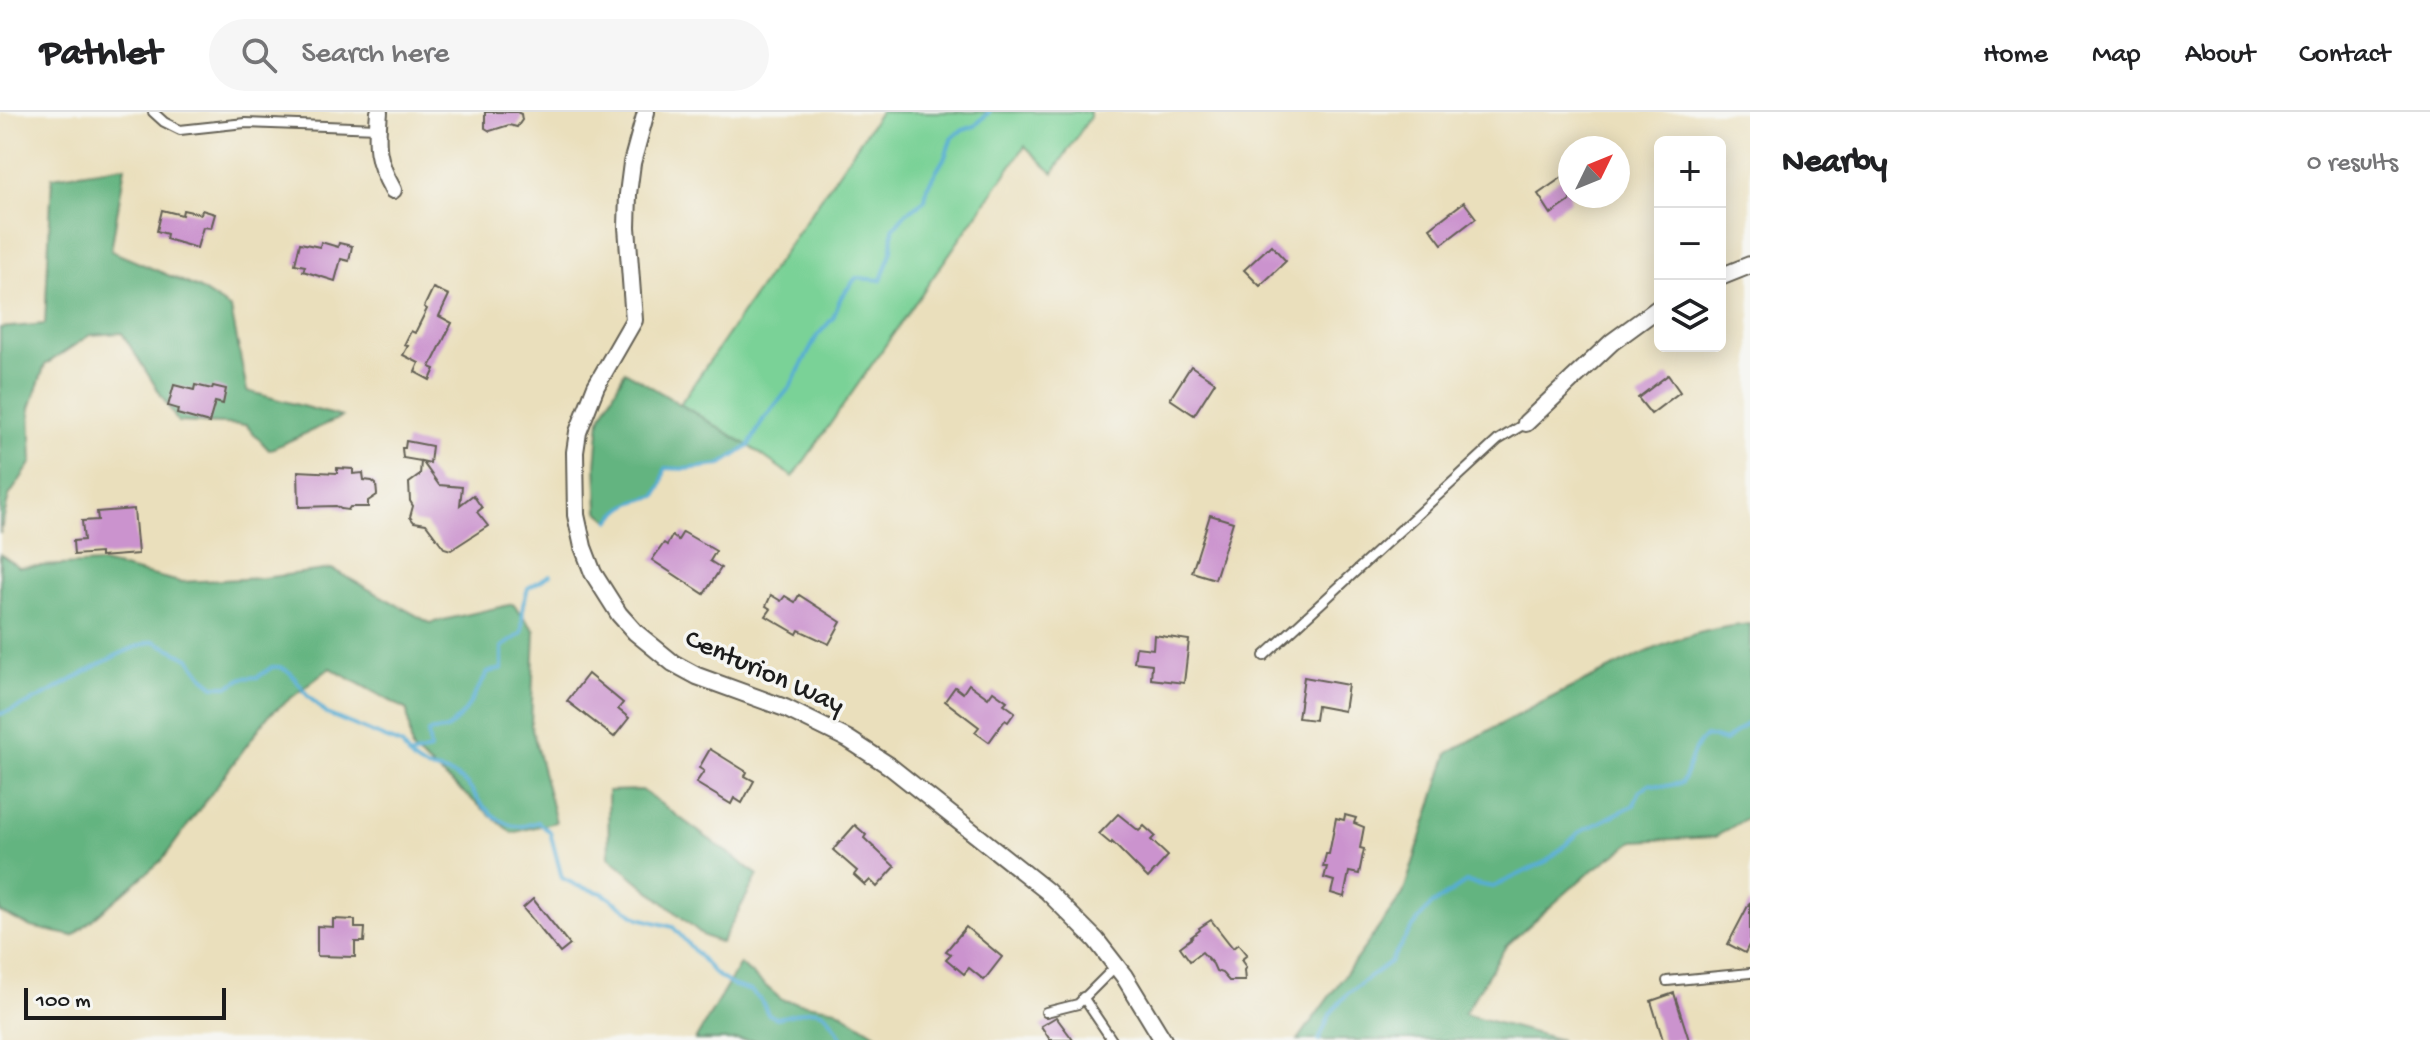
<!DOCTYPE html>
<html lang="en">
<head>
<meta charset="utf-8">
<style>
  body { margin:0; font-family:"Gochi Hand",sans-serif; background:#f6f6f6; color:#202124 }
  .controls { position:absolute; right:24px; top:24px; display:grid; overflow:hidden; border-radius:12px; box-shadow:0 4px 20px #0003 }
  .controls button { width:72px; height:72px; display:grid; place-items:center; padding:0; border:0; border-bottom:2px solid #e0e0e0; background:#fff; color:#202124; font:40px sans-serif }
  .compass { position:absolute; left:1558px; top:24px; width:72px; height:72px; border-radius:50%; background:#fff; box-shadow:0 4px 20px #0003; rotate:47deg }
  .scale { position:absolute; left:24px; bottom:20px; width:202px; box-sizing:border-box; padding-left:8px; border:4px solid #1c1c1c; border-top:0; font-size:22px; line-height:28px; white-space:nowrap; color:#1c1c1c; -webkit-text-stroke:6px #f6f6f2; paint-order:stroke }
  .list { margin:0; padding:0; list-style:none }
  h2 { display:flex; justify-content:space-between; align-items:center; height:104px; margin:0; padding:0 32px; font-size:34px }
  h2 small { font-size:26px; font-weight:400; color:#757577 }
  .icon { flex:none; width:44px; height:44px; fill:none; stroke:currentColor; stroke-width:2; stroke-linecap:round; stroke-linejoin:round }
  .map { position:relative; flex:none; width:1750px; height:928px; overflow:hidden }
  header { display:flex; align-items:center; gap:48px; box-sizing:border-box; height:112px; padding:0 40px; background:#fff; border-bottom:2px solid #e0e0e0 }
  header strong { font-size:38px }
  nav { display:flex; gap:44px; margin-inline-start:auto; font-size:28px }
  .search { width:560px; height:72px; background:#f6f6f6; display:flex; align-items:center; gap:20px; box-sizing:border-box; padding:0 28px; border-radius:44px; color:#757577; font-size:30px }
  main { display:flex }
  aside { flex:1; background:#fff }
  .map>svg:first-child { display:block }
  .green { fill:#7ad297; stroke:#4b775a; stroke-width:2 }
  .forest { fill:#63b480; stroke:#40684e; stroke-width:2 }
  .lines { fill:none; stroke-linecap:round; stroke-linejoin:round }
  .stream { stroke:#57add4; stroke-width:4 }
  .building { fill:#cb93ce }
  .lane-casing { stroke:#646054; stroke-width:12 }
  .street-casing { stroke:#646054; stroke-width:20 }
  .lane { stroke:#fff; stroke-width:8 }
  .street { stroke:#fff; stroke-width:16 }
  .labels { text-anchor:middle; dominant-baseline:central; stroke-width:7; stroke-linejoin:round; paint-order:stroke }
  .street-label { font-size:28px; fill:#1c1c1c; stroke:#f6f6f2 }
</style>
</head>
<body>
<header>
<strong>Pathlet</strong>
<div class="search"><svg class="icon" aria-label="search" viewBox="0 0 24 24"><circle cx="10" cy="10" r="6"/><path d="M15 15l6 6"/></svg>Search here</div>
<nav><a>Home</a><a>Map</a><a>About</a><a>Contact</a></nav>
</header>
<main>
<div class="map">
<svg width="1750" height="928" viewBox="0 0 1750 928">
  <rect width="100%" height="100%" fill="#f6f6f2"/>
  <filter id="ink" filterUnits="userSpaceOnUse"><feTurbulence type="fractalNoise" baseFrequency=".0125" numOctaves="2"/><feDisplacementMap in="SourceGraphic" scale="16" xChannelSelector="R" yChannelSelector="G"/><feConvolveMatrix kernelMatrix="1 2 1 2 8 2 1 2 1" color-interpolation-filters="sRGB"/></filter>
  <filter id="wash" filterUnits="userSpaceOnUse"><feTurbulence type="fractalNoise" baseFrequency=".006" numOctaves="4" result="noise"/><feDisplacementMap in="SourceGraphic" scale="32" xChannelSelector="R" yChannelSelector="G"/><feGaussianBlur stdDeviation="1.8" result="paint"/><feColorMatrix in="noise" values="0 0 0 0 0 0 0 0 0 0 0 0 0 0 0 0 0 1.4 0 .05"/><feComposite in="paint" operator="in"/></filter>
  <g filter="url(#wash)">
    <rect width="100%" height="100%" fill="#eadfbc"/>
    <!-- green -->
    <polygon class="green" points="880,0 1090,0 1090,5 1053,61 1025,34 793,365 749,334 680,292"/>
    <!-- forest -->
    <g class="forest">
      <polygon points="125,54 111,139 198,176 231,197 247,279 342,305 269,338 246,313 178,310 122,221 90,223 45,253 30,296 32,350 9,384 0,422 0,216 45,212 52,65"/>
      <path d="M625 259 749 334 720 353 685 357 665 356 662 372 656 384C635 389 624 391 610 409L598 399 596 353 600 307Z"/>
      <polygon points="0,442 19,455 102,451 180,470 263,466 332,457 430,511 513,492 535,519 531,613 556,710 512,721 412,638 407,598 330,556 269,603 163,747 73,824 31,815 0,800"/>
      <path d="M1750 512V704L1715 725 1634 729 1586 763 1506 834 1464 902 1561 928H1298L1403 782 1448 641C1500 612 1552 584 1606 559 1653 536 1696 516 1750 512Z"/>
      <polygon points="642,678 758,763 721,831 704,824 609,745 608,679"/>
      <polygon points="740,852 782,888 836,897 885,928 695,928"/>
    </g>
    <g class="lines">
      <!-- stream -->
      <g class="stream">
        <path d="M610 409C624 391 635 389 656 384L662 372 665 356 685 357 720 353 749 334 763 308 790 275 817 224 833 206 841 185 856 166 881 168 892 138 893 117 906 101 925 88 927 75 945 45 952 25 961 19 975 14 989 0"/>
        <path d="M0 602C56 585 99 544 154 529L189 546 204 566 214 574H229L243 566 258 565 272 555H280L291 561 308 584 327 602 402 633C421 668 437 650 463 669 471 675 473 681 479 689 485 697 498 708 508 712 518 717 527 713 538 710L550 720 562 766 578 774 602 781 639 806 673 815 715 862 732 873 751 879 761 888 768 902 777 906C813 899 823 886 842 928"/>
        <polyline points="408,644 430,638 428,620 447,617 464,601 488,560 502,557 502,535 522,521 523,493 528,476 550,463"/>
        <path d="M1319 928 1330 902 1348 881 1390 850 1409 820 1430 794 1466 770 1493 775 1547 749 1580 720 1634 693 1639 680 1649 672 1666 674 1681 671C1693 652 1688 640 1706 624L1725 629 1746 612H1750"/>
      </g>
    </g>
    <g id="blocks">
      <!-- building -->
      <g class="building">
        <polygon points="485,0 517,0 521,2 522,8 517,15 509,13 490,19 485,16"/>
        <polygon points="1570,60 1570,89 1551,102 1538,82"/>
        <polygon points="1464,90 1476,106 1442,132 1430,116"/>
        <polygon points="162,98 182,103 183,98 201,102 202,98 215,102 211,116 203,115 197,136 166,127 167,122 157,119"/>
        <polygon points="321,130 338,135 339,131 352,134 349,149 341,147 335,169 303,159 305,154 295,152 300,131 320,135"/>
        <polygon points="1271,133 1286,149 1260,174 1244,158"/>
        <polygon points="433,176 449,183 439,204 452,211 430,255 435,257 430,268 415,260 419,251 403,243 408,234 404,233 411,219 415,221 427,197 424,195"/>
        <polygon points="1191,254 1215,270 1194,303 1170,287"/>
        <polygon points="1668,263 1680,280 1651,302 1638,286"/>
        <polygon points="174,273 194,278 195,273 212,277 213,274 226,277 223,292 215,290 209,311 177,302 178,297 168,294"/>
        <polygon points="406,329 432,334 430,351 422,349 439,373 462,375 460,393 473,383 482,396 477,400 488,414 451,438 444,436 426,412 414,410 410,405 413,394 410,389 409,371 420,363 421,349 403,346 402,336 405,336"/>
        <polygon points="337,356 353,357 353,362 363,361 364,368 372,369 376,372 377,383 368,389 368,395 350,395 348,398 341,397 336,394 299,395 298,359 337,361"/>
        <polygon points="134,397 138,442 100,445 100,441 74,443 73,429 84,428 82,409 98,408 97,400"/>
        <polygon points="1210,403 1233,410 1215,467 1192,460"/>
        <polygon points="683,420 716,439 710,449 721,456 704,482 652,448 664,431 667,433 672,424 678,428"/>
        <polygon points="771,483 781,489 785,484 795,490 799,483 841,510 829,532 799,518 797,522 766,504 771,497 766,494"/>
        <polygon points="1154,523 1189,528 1184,571 1151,567 1152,552 1134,550 1136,535 1153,537"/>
        <polygon points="588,562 623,591 618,597 629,606 614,625 567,589"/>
        <polygon points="1304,565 1348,573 1344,599 1317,594 1315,608 1298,606"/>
        <polygon points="969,572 988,586 993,579 1007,589 1004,592 1015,600 1008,610 1005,608 989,630 975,620 979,615 945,589 955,575 963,581"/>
        <polygon points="710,637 747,660 745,664 754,669 742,691 734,686 731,692 696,671 704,659 699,656"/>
        <polygon points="1118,702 1139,719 1144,714 1155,724 1151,728 1168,744 1148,766 1112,730 1111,732 1099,722"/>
        <polygon points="1345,703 1356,706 1354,711 1364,715 1360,736 1364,737 1359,762 1349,760 1344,785 1331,781 1334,769 1324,766 1327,755 1323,755 1326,742 1329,742 1336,706 1344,708"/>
        <polygon points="855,713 866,723 864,726 895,755 877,775 870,768 865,773 854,763 857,759 833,738"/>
        <polygon points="533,787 570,833 560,841 523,796"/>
        <polygon points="1750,790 1750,831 1745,841 1728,832"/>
        <polygon points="333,807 355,808 355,816 365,816 364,830 355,830 355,845 317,844 317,814 333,815"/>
        <polygon points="1211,808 1233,836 1238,832 1247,843 1241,848 1246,855 1244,858 1245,869 1229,869 1222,861 1216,859 1213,852 1202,840 1190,849 1180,835 1192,826 1191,825 1200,818 1199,816"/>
        <polygon points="966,815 1002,845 984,868 969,856 964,862 946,847 951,842 946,839"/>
        <polygon points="1674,881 1689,928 1663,928 1651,889"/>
        <polygon points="1056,905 1073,928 1050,928 1041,914"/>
      </g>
    </g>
  </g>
  <g filter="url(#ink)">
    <use href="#blocks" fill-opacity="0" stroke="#646054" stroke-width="2"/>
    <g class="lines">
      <defs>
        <g id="lane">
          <polyline points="153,0 164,10 180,18 245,11 378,16"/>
          <polyline points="1264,544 1498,328 1526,311"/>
          <polyline points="1667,869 1750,861"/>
          <polyline points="1083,885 1112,928"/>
          <polyline points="1046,900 1078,892 1116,854"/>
        </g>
        <g id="street">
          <path d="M379 0C376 33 376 48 393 78"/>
          <polyline points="646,0 632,51 628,82 627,115 634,208 596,274 578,320 575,340 576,403 583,435 593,461 619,502 635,520 673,551 697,564 785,596 848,627 888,653 1047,779 1096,828 1124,864 1163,928"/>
          <polyline points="1720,165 1750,153"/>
          <polyline points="1526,311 1612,230 1660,195"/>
        </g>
      </defs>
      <!-- lane casing -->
      <use href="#lane" class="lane-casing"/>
      <!-- street casing -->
      <use href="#street" class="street-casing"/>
      <!-- lane -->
      <use href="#lane" class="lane"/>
      <!-- street -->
      <use href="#street" class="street"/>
    </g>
  </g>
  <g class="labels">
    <!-- street labels -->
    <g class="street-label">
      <text transform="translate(764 561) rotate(24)">Centurion Way</text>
    </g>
  </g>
</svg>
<div class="controls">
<button>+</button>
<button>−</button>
<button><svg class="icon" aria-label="layers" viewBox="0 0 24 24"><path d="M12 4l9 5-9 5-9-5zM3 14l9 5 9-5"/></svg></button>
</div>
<svg class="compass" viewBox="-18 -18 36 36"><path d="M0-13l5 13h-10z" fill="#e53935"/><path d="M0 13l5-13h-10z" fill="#757577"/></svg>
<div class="scale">100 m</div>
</div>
<aside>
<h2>Nearby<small>0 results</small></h2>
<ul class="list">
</ul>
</aside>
</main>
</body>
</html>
